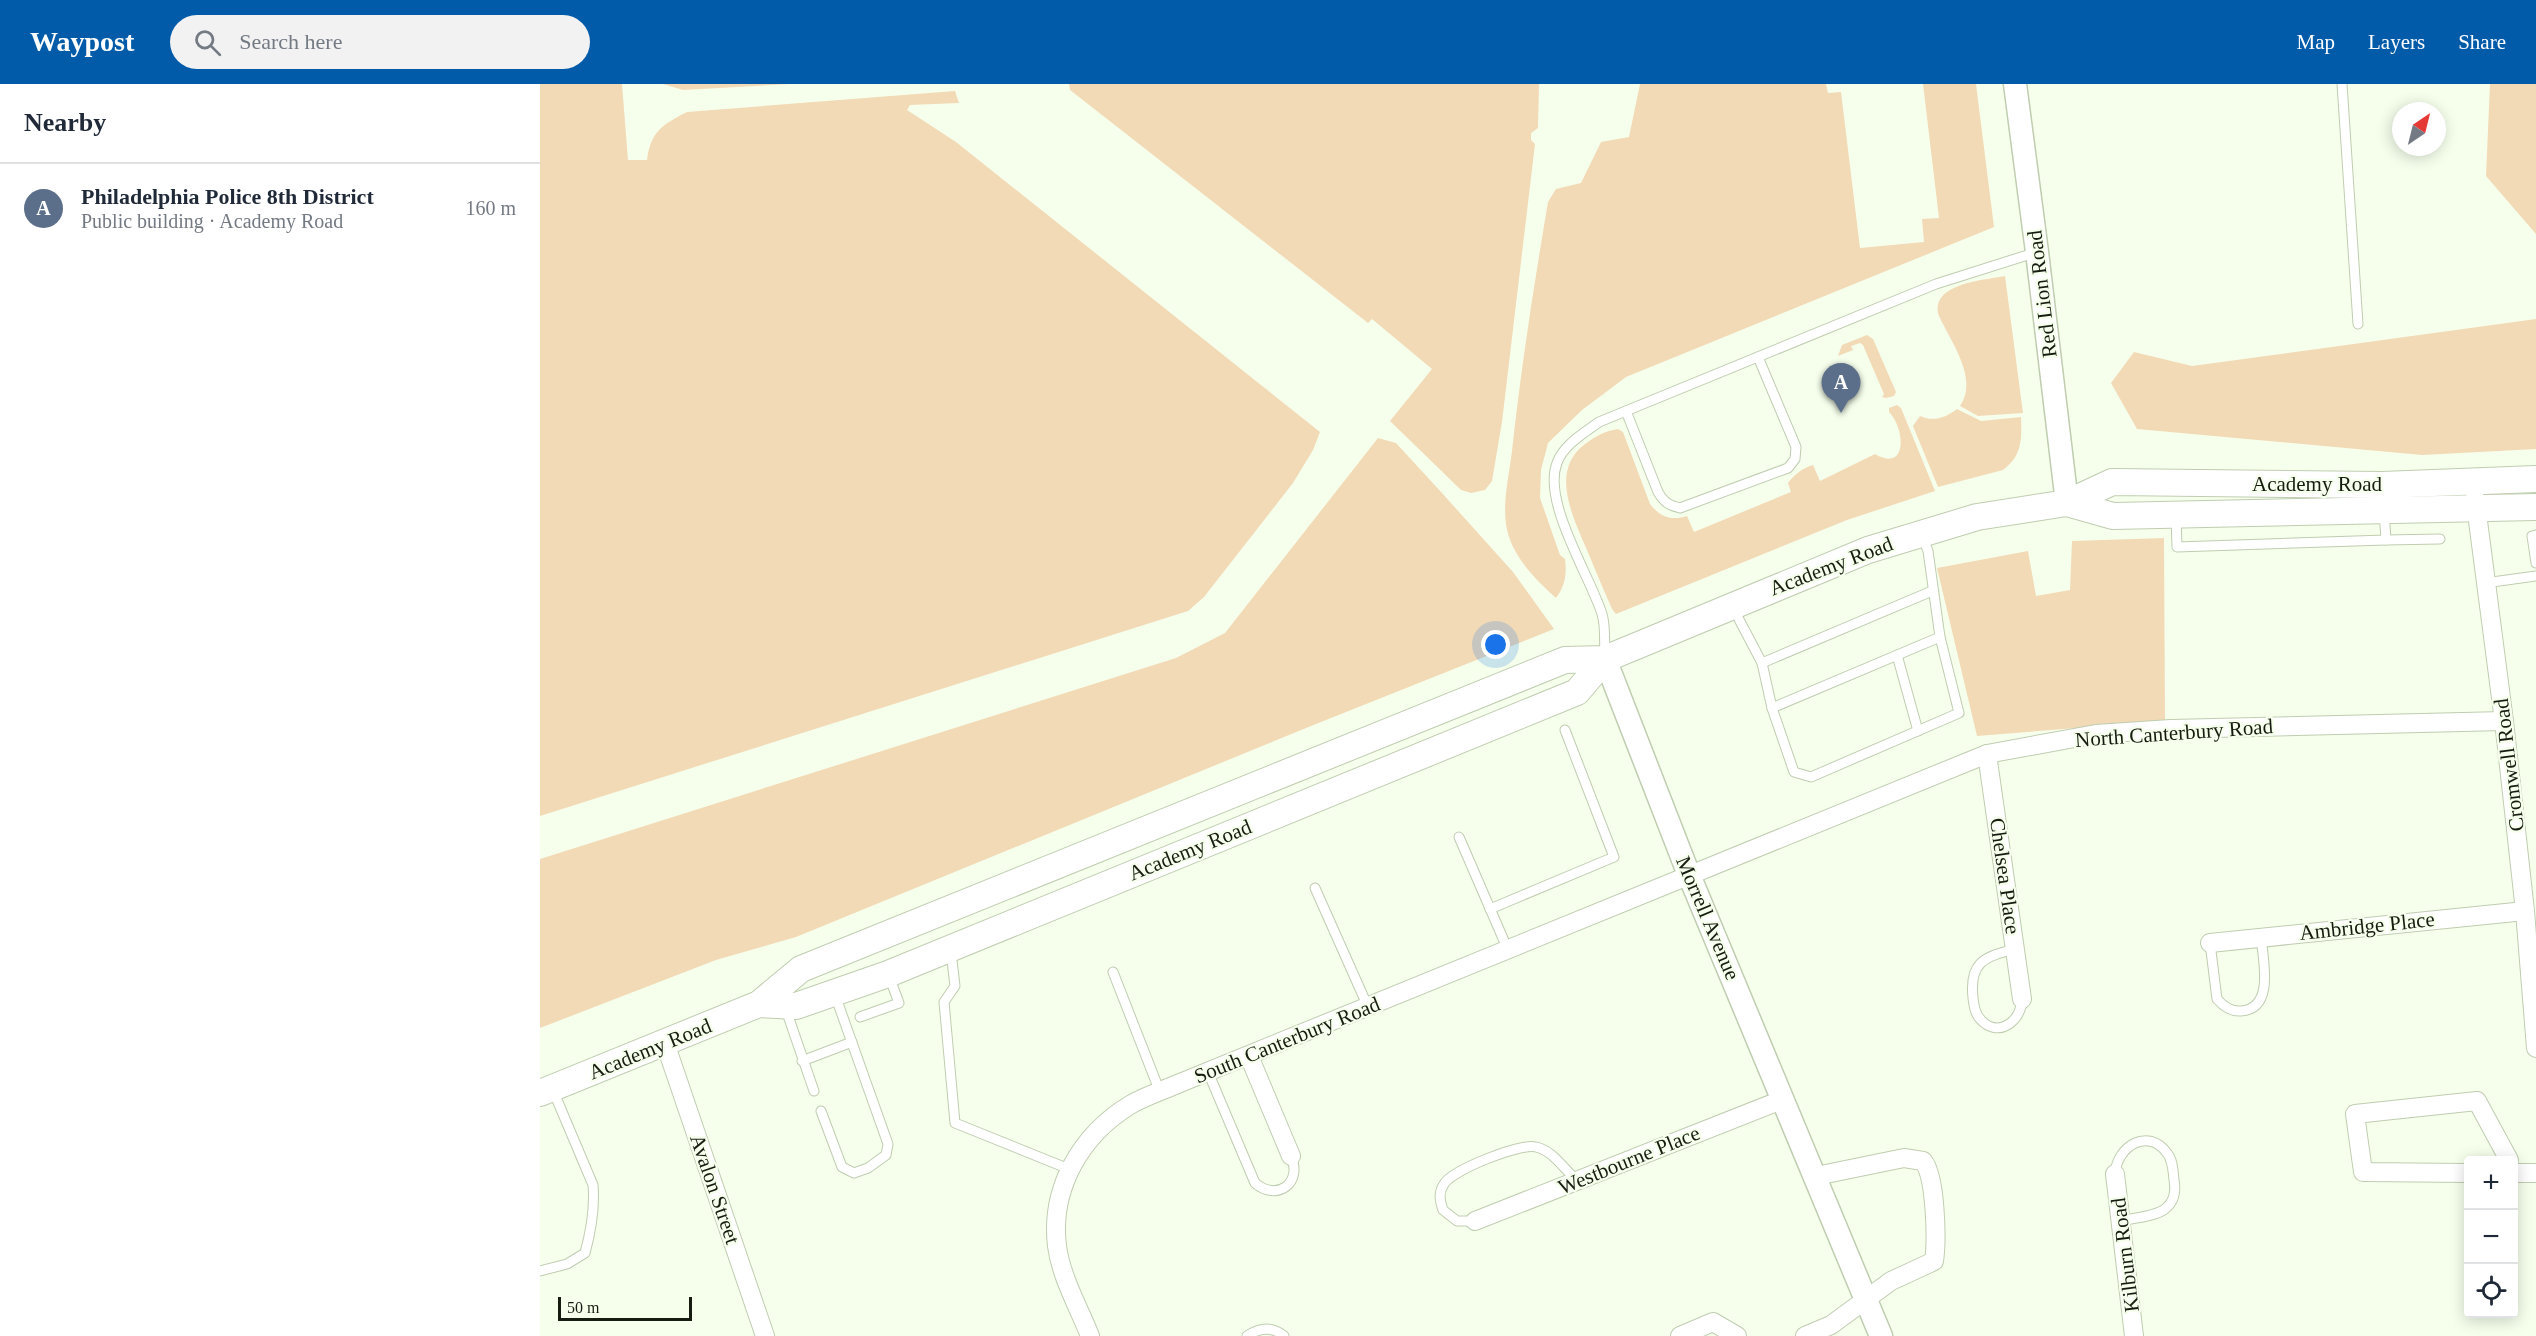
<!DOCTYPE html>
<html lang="en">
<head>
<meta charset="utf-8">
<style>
  body { margin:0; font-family:"Times New Roman",serif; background:#f2f2f3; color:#1f2937 }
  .controls { position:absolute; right:18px; bottom:18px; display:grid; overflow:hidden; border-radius:6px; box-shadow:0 3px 15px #0003 }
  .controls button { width:54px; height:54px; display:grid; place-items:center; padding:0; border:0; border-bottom:2px solid #e0e1e3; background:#fff; color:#1f2937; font:30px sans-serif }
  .compass { position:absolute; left:1852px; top:18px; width:54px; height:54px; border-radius:50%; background:#fff; box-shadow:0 3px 15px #0003; rotate:35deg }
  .scale { position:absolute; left:18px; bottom:15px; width:134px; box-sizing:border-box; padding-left:6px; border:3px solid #171c11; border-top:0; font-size:16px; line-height:21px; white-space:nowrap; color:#171c11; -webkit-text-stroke:4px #f6ffec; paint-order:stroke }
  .you { position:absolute; left:956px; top:561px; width:21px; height:21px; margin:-15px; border:4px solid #fff; border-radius:50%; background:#1a73e8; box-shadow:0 0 0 9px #1a73e833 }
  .badge { display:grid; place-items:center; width:39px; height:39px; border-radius:50%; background:#015ba9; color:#fff; font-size:20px; font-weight:700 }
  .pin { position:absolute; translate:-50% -50px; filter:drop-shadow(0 2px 3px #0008) }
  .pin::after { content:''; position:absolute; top:32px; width:21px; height:18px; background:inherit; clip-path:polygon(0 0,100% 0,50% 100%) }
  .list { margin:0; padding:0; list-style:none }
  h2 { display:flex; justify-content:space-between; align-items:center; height:78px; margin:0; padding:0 24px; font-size:26px }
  h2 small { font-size:20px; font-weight:400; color:#747a83 }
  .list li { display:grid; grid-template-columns:39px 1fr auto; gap:18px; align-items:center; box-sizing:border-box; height:90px; padding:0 24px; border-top:2px solid #e0e1e3 }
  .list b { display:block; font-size:22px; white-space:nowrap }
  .list p { margin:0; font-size:20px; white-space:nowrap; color:#747a83 }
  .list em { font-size:20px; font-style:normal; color:#747a83 }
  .icon { flex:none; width:33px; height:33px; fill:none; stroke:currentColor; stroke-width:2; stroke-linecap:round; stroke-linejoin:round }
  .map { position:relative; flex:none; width:1996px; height:1252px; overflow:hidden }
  header { display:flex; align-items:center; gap:36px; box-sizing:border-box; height:84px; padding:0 30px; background:#015ba9; color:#fff }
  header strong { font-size:28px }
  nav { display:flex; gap:33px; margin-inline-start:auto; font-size:21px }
  .search { width:420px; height:54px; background:#f2f2f3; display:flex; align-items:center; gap:15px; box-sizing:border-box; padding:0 21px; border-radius:33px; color:#747a83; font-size:22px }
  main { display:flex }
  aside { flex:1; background:#fff }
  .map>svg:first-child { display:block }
  .green { fill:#f2dab6 }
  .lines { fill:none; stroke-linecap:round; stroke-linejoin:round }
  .service-casing { stroke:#bfcdb0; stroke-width:11 }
  .minor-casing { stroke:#bfcdb0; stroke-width:20 }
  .tertiary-casing { stroke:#bfcdb0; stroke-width:25 }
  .secondary-casing { stroke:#bfcdb0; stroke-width:28 }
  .service { stroke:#fff; stroke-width:9 }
  .minor { stroke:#fff; stroke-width:18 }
  .tertiary { stroke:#fff; stroke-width:22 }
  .secondary { stroke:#fff; stroke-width:26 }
  .labels { text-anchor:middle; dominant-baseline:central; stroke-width:4.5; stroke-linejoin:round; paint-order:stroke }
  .street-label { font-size:21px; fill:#171c11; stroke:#f6ffec }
</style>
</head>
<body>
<header>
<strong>Waypost</strong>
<div class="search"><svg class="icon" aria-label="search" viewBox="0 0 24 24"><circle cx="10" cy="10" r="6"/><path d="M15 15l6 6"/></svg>Search here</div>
<nav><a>Map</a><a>Layers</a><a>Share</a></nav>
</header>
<main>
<aside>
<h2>Nearby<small></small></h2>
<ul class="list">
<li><span class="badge" style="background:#5c6f8a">A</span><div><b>Philadelphia Police 8th District</b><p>Public building · Academy Road</p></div><em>160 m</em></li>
</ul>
</aside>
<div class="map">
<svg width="1996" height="1252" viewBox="0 0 1996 1252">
  <rect width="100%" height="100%" fill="#f6ffec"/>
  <!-- green -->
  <g class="green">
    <path d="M0 0H82L88 76H107C111 47 122 41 147 28L415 7 419 19 370 21 367 26 416 58 780 348 773 366 753 399 664 513 648 527 0 732Z"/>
    <polygon points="123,0 251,0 143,6"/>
    <polygon points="529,0 999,0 998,44 991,49 991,56 995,60 962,338 952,397 945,406 931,409 921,406 850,337 892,285 832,235 828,239 530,6"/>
    <path d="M1100 0H1286L1288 9 1301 8 1320 164 1384 158 1382 135 1399 134 1383 0H1436L1454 143 1086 293 1042 326 1008 359 1001 386 1000 414 1020 471 1025 475C1027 490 1025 502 1016 514 998 498 977 477 969 453 960 427 969 393 972 367 981 283 994 201 1008 118L1016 105 1041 99 1061 58 1089 53Z"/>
    <polygon points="1950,0 1996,0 1996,150 1946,92"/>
    <path d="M1465 192 1483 329 1438 332 1420 322C1439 295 1411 258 1399 232 1389 200 1443 196 1465 192Z"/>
    <polygon points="1996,235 1996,365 1882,371 1597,345 1571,299 1594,268 1652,282"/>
    <polygon points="1327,251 1333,255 1356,308 1354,312 1346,314 1342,313 1344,310 1323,261 1320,259 1311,262 1313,266 1298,272 1302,261"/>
    <path d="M1357 321 1361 324 1395 407 1307 436 1076 530 1072 525C1063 505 1055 485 1047 466 1033 433 1009 387 1045 360 1056 352 1065 347 1078 345L1083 348 1110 420C1120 433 1131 437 1147 432L1154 448 1251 408 1248 399C1255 390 1261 385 1273 381L1280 397 1335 370C1367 389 1366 346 1349 328V324Z"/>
    <path d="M1417 325 1441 337 1481 333C1482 355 1482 372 1463 386L1398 403 1373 342 1380 332C1394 338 1405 334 1417 325Z"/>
    <polygon points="838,354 856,359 902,409 973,488 1014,545 776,640 256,853 176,876 0,944 0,775 636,574 685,549"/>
    <polygon points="1624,454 1625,637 1437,652 1397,484 1488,467 1496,512 1530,506 1532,457"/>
  </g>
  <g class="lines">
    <defs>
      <g id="service">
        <polyline points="1802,0 1818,240"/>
        <path d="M1086 327 1118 408C1124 418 1128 421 1140 424L1248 384 1255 375 1256 363 1218 273"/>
        <polyline points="1636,432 1637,463 1846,456 1844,427"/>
        <polyline points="1996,451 1992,452 1996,479"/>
        <polyline points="1846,456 1900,455"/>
        <polyline points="1945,499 1996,492"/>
        <polyline points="1193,524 1222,579 1232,624 1400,553 1388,467 1382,452"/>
        <polyline points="1357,571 1378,647"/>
        <path d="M1065 572C1064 559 1066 543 1062 530 1050 492 1002 418 1017 379 1023 361 1044 349 1059 338L1396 200 1497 168"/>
        <polyline points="1222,579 1392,507"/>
        <polyline points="1232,624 1254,688 1271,693 1419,629 1400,553"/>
        <polyline points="919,753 968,866"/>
        <polyline points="775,804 828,923"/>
        <polyline points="950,825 1074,773 1025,646"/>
        <path d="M1670 859 1677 915C1684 923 1691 928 1701 927 1735 925 1723 876 1721 853"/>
        <path d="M1475 865C1444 873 1429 878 1433 914 1434 922 1435 930 1441 936 1459 955 1482 936 1482 915"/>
        <polyline points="411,868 415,902 404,918 415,1039 529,1085"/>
        <polyline points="573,888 620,1008"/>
        <polyline points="245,923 274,1007"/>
        <polyline points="320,933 359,919 349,892"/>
        <polyline points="262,977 312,958"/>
        <path d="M668 988 715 1099C737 1118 763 1099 751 1072"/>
        <polyline points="281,1027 302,1083 314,1089 328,1084 346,1071 348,1060 295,911"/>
        <path d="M1575 1090C1577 1062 1608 1043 1627 1069 1633 1076 1633 1087 1634 1096 1636 1107 1634 1118 1625 1125 1614 1133 1593 1134 1580 1137"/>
        <path d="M935 1137H917L903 1126C900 1117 898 1109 904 1100 912 1086 980 1059 996 1063 1014 1067 1023 1085 1038 1097"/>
        <path d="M0 1187 27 1180 45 1169C51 1147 55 1124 53 1101L12 1004"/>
        <path d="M707 1252C719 1244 732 1242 744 1252"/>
      </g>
      <g id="minor">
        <polyline points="1935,414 1964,637 1985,827 1996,964"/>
        <polyline points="1447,670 1482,915"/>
        <polyline points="1670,859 1985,827"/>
        <polyline points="125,959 225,1252"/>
        <polyline points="709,972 751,1072"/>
        <polyline points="1928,1089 1823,1088 1815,1030 1937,1017 1969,1076"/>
        <polyline points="1974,1089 1996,1089"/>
        <polyline points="1575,1090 1594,1252"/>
        <polyline points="935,1137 1244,1015"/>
        <path d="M550 1252C539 1224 521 1193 517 1162 510 1104 541 1051 590 1021 605 1012 624 1006 640 999L1447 670 1556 650 1631 645 1964 637"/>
        <polyline points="1140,1252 1173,1238 1197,1252"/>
        <path d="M1265 1252 1291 1241 1351 1197 1390 1179 1394 1177C1397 1157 1396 1092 1383 1077L1364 1074 1276 1092"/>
      </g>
      <g id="tertiary">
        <polyline points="1475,0 1497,168 1527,419"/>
        <polyline points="1065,575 1149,791 1341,1252"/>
      </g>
      <g id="secondary">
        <polyline points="1527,419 1573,432 1996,423"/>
        <polyline points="219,920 256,922 348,890 1037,608 1065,575"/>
        <polyline points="0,1009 219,920 261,885 1025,576 1065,575 1328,466 1437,433 1527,419 1572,398 1842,401 1996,395"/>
      </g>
    </defs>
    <!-- service casing -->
    <use href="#service" class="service-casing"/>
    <!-- minor casing -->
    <use href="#minor" class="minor-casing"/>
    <!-- tertiary casing -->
    <use href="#tertiary" class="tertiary-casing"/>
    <!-- secondary casing -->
    <use href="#secondary" class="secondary-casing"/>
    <!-- service -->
    <use href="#service" class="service"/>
    <!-- minor -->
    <use href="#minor" class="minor"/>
    <!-- tertiary -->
    <use href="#tertiary" class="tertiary"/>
    <!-- secondary -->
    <use href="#secondary" class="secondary"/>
  </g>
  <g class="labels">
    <!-- street labels -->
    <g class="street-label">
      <text transform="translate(1502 210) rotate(-97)">Red Lion Road</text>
      <text x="1777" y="400">Academy Road</text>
      <text transform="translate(1291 482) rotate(-21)">Academy Road</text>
      <text transform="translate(1634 649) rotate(-4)">North Canterbury Road</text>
      <text transform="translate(1969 681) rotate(-97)">Cromwell Road</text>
      <text transform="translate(650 766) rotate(-22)">Academy Road</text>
      <text transform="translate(1465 792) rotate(82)">Chelsea Place</text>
      <text transform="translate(1168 834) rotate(67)">Morrell Avenue</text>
      <text transform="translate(1827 842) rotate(-6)">Ambridge Place</text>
      <text transform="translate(747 956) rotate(-22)">South Canterbury Road</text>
      <text transform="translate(110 965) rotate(-22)">Academy Road</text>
      <text transform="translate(1089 1076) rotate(-22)">Westbourne Place</text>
      <text transform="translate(175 1105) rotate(71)">Avalon Street</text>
      <text transform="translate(1585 1171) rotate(-97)">Kilburn Road</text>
    </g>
  </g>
</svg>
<div class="controls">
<button>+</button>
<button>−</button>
<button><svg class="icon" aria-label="locate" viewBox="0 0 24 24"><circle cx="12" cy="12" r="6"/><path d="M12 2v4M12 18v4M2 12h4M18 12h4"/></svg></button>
</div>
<svg class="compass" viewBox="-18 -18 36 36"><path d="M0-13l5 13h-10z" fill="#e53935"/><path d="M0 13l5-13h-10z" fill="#747a83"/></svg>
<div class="scale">50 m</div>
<div class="you"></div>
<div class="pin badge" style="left:1301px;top:329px;background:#5c6f8a">A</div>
</div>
</main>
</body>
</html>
